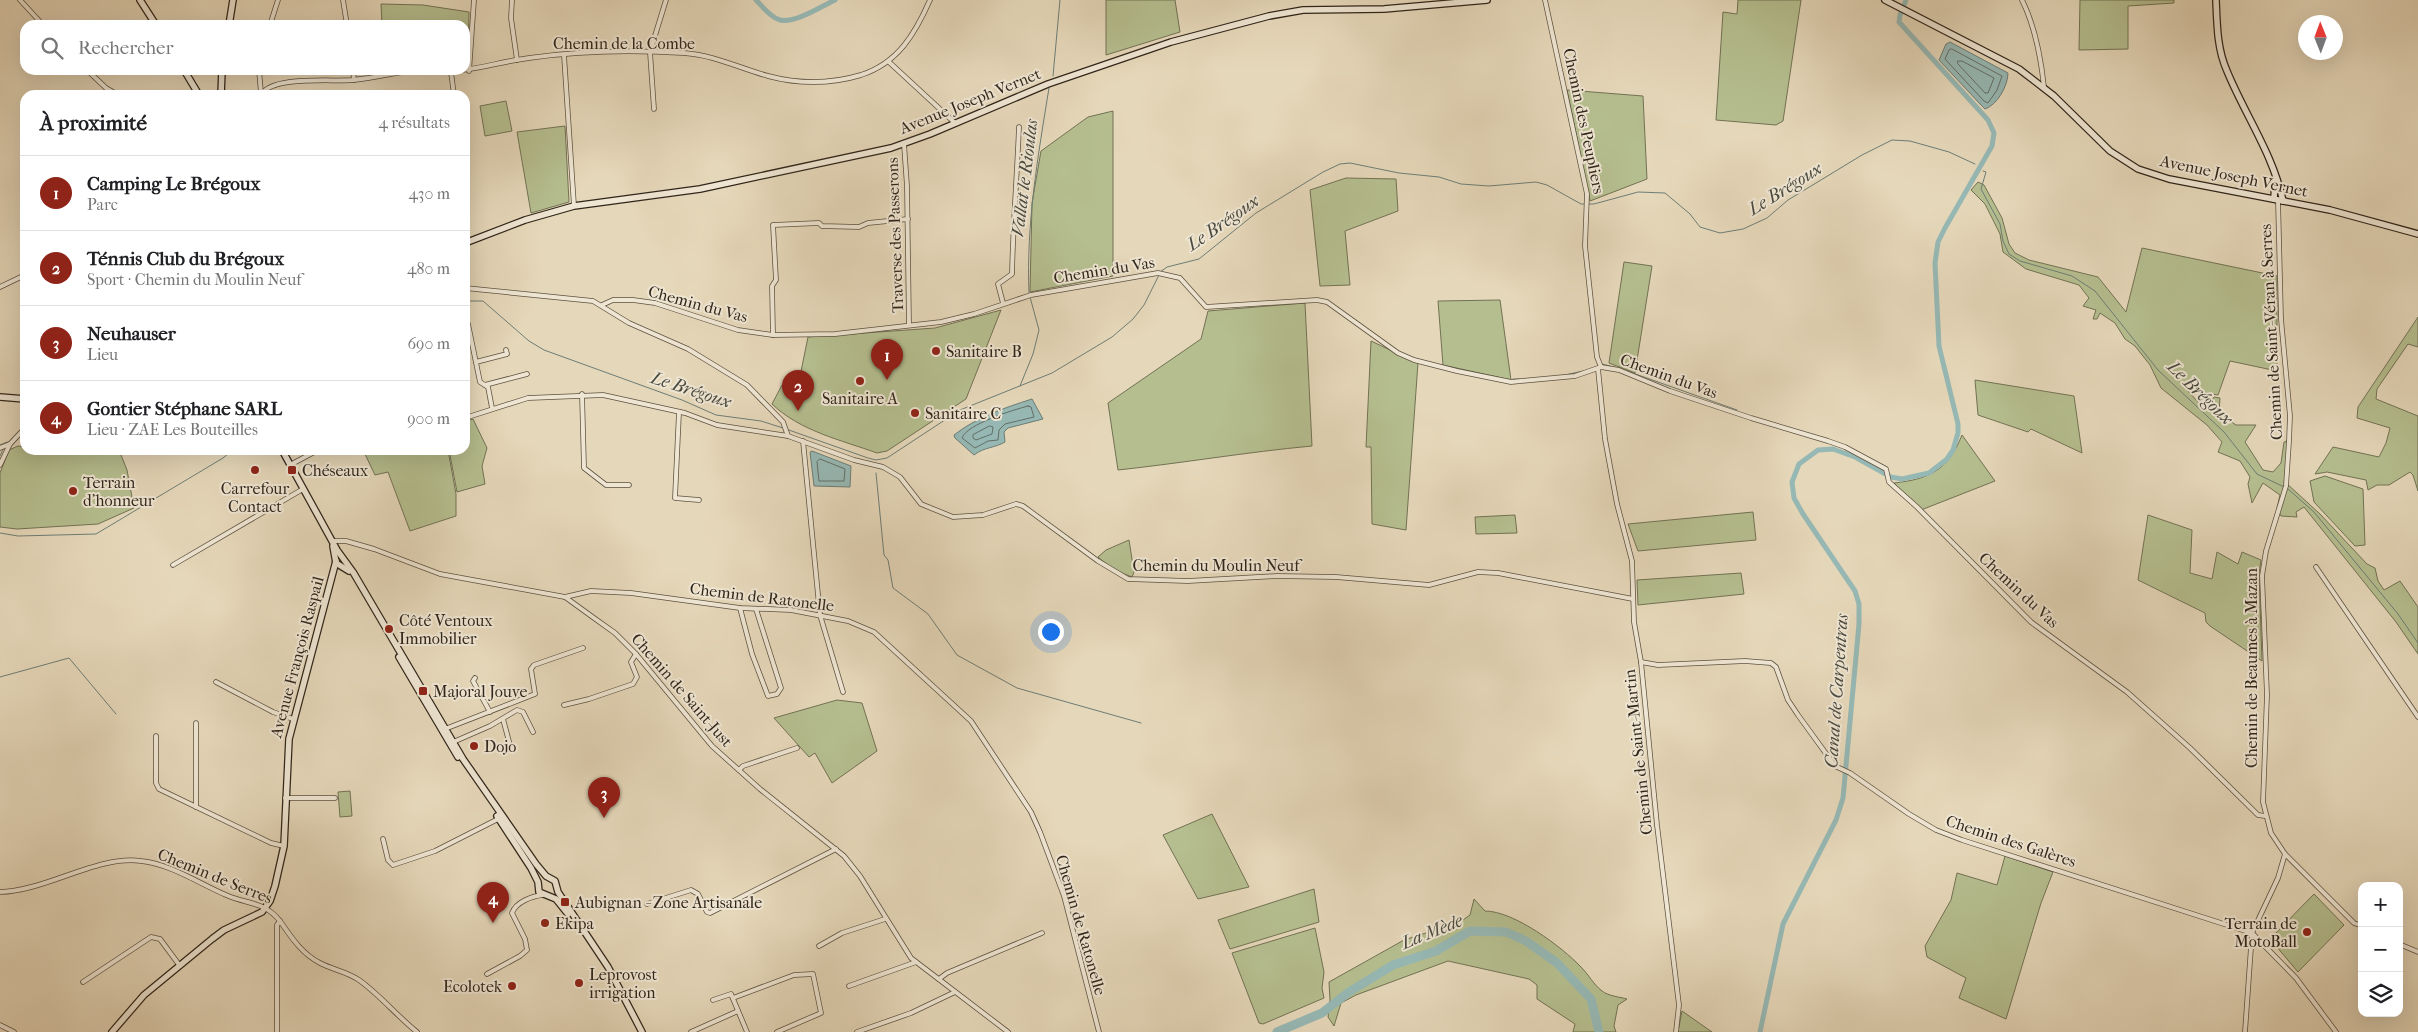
<!DOCTYPE html>
<html lang="fr">
<head>
<meta charset="utf-8">
<style>
  body { margin:0; font-family:"IM FELL French Canon",serif; background:#f6f6f6; color:#202124 }
  .controls { position:absolute; right:15px; bottom:15px; display:grid; overflow:hidden; border-radius:10px; box-shadow:0 5px 20px #0002 }
  .controls button { width:45px; height:45px; display:grid; place-items:center; padding:0; border:0; border-bottom:1px solid #e0e0e0; background:#fff; color:#202124; font:25px sans-serif }
  .compass { position:absolute; left:2298px; top:15px; width:45px; height:45px; border-radius:50%; background:#fff; box-shadow:0 5px 20px #0002; rotate:359deg }
  .you { position:absolute; left:1050px; top:631px; width:18px; height:18px; margin:-12px; border:4px solid #fff; border-radius:50%; background:#1a73e8; box-shadow:0 0 0 8px #1a73e833 }
  .badge { display:grid; place-items:center; width:32px; height:32px; border-radius:50%; background:#8f2418; color:#fff; font-size:16px; font-weight:700 }
  .pin { position:absolute; translate:-50% -41px; filter:drop-shadow(0 1px 2px #0008) }
  .pin::after { content:''; position:absolute; top:26px; width:18px; height:15px; background:inherit; clip-path:polygon(0 0,100% 0,50% 100%) }
  .list { margin:0; padding:0; list-style:none }
  h2 { display:flex; justify-content:space-between; align-items:center; height:65px; margin:0; padding:0 20px; font-size:21px }
  h2 small { font-size:16px; font-weight:400; color:#757577 }
  .list li { display:grid; grid-template-columns:32px 1fr auto; gap:15px; align-items:center; box-sizing:border-box; height:75px; padding:0 20px; border-top:1px solid #e0e0e0 }
  .list b { display:block; font-size:19px; white-space:nowrap }
  .list p { margin:0; font-size:16px; white-space:nowrap; color:#757577 }
  .list em { font-size:16px; font-style:normal; color:#757577 }
  .icon { flex:none; width:28px; height:28px; fill:none; stroke:currentColor; stroke-width:2; stroke-linecap:round; stroke-linejoin:round }
  .map { position:relative; flex:none; width:2418px; height:1032px; overflow:hidden }
  .search { position:absolute; background:#fff; box-shadow:0 5px 20px #0002; left:20px; top:20px; width:450px; height:55px; display:flex; align-items:center; gap:12px; box-sizing:border-box; padding:0 18px; border-radius:15px; color:#757577; font-size:19px }
  .panel { position:absolute; background:#fff; box-shadow:0 5px 20px #0002; left:20px; top:90px; width:450px; height:365px; border-radius:15px }
  .map>svg:first-child { display:block }
  .green { fill:#b5be8f; stroke:#727254 }
  .water { fill:#96b8b4; stroke:#6d7d76 }
  .lines { fill:none; stroke-linecap:round; stroke-linejoin:round }
  .shore { stroke:#636e67; stroke-width:1 }
  .stream { stroke:#6d7d76; stroke-width:1 }
  .canal { stroke:#96b8b4; stroke-width:5 }
  .river { stroke:#96b8b4; stroke-width:9 }
  .street-casing { stroke:#5d5242; stroke-width:5.5 }
  .secondary-casing { stroke:#30251a; stroke-width:8 }
  .street { stroke:#eee5d2; stroke-width:4 }
  .secondary { stroke:#eee5d2; stroke-width:5.5 }
  .poi-dot { fill:#8f2418; stroke:#eee5d2; stroke-width:2 }
  .labels { text-anchor:middle; dominant-baseline:central; stroke-width:4; stroke-linejoin:round; paint-order:stroke }
  .street-label { font-size:16px; fill:#30251a; stroke:#eee5d2 }
  .poi-label { font-size:16px; fill:#30251a; stroke:#eee5d2; text-anchor:start }
  .water-label { font-size:18px; font-style:italic; fill:#4a4a40; stroke:#eee5d2 }
</style>
</head>
<body>
<div class="map">
<svg width="2418" height="1032" viewBox="0 0 2418 1032">
  <rect width="100%" height="100%" fill="#e5d7b9"/>
  <filter id="stains"><feTurbulence type="fractalNoise" baseFrequency=".004" numOctaves="4"/><feColorMatrix values="0 0 0 0 .2 0 0 0 0 .09 0 0 0 0 .02 0 0 0 .5 -.17"/></filter>
  <radialGradient id="worn" r=".72"><stop offset=".6" stop-color="#630" stop-opacity="0"/><stop offset="1" stop-color="#630" stop-opacity=".3"/></radialGradient>
  <!-- green -->
  <g class="green">
    <polygon points="1106,0 1175,0 1180,32 1106,55"/>
    <polygon points="1738,0 1801,0 1783,121 1776,125 1716,120 1723,12 1737,14"/>
    <polygon points="2080,0 2174,0 2174,3 2128,6 2128,49 2079,50"/>
    <polygon points="381,4 423,5 469,12 468,60 465,68 465,25 382,25"/>
    <polygon points="1567,90 1643,96 1647,179 1590,201"/>
    <polygon points="506,101 512,131 485,136 480,106"/>
    <polygon points="1113,111 1113,276 1030,292 1032,203 1041,151 1088,117"/>
    <polygon points="565,126 569,202 531,213 517,132"/>
    <polygon points="1346,178 1396,179 1398,211 1345,231 1350,285 1320,286 1310,190"/>
    <polygon points="1978,182 1984,185 2002,218 2009,244 2015,253 2029,260 2098,277 2126,312 2142,248 2277,276 2277,371 2230,361 2218,395 2187,390 2198,402 2207,407 2214,397 2220,398 2219,413 2236,425 2256,425 2245,442 2263,470 2273,472 2281,463 2284,442 2288,441 2285,482 2320,514 2367,564 2375,568 2378,581 2384,590 2400,581 2418,607 2418,654 2396,622 2304,507 2296,512 2297,517 2281,516 2277,508 2280,495 2263,483 2252,503 2248,484 2250,477 2240,461 2218,452 2222,442 2207,425 2161,388 2150,365 2135,346 2125,339 2115,323 2100,313 2097,319 2093,319 2096,310 2083,306 2089,298 2079,285 2026,269 2003,252 2000,234 1985,204 1971,190"/>
    <polygon points="1624,262 1652,266 1635,373 1609,363"/>
    <polygon points="1500,300 1511,380 1443,365 1438,301"/>
    <path d="M1305 303 1312 446C1247 452 1183 463 1118 470L1108 403 1201 339 1208 311Z"/>
    <path d="M1001 310 966 399 887 451 877 453C841 440 800 431 772 404L782 385 797 391 808 337 935 328Z"/>
    <polygon points="2418,317 2418,347 2408,344 2377,389 2376,399 2418,416 2418,491 2413,475 2410,472 2389,485 2377,485 2368,490 2366,480 2327,472 2315,474 2333,447 2379,457 2386,443 2390,428 2357,418 2358,407"/>
    <polygon points="1371,341 1418,363 1406,530 1372,524 1371,447 1366,447"/>
    <polygon points="1975,380 2074,396 2082,453 2031,429 2028,432 1978,415"/>
    <polygon points="473,419 487,448 482,466 485,484 457,492 449,450 465,450 465,422"/>
    <path d="M1962 435 1995 481 1921 510 1894 483C1930 479 1948 470 1962 435Z"/>
    <polygon points="18,446 25,447 25,450 119,450 127,470 134,508 98,524 17,529 0,527 0,473 9,450"/>
    <polygon points="363,450 389,450 392,453 400,450 448,450 456,494 456,516 410,531 388,472 375,475"/>
    <polygon points="2325,476 2363,489 2365,545 2355,546 2314,502 2310,481"/>
    <polygon points="1753,512 1756,540 1638,551 1628,524"/>
    <polygon points="1515,515 1517,533 1476,534 1475,517"/>
    <polygon points="2148,515 2192,530 2190,573 2212,579 2217,552 2238,564 2242,552 2261,560 2259,574 2262,661 2210,626 2206,622 2205,613 2138,580"/>
    <polygon points="1129,540 1134,572 1132,577 1114,570 1098,557 1106,550"/>
    <polygon points="1741,573 1744,594 1638,605 1637,580"/>
    <polygon points="837,700 862,703 877,751 832,783 815,753 809,757 774,718"/>
    <polygon points="350,791 352,816 340,817 338,792"/>
    <polygon points="1212,814 1249,887 1198,899 1163,835"/>
    <polygon points="2005,856 2053,872 2041,903 2006,1019 1959,998 1966,978 1927,957 1925,946 1951,900 1957,873 1997,885"/>
    <polygon points="1314,889 1319,922 1230,949 1218,920"/>
    <polygon points="2314,894 2344,925 2298,972 2270,939"/>
    <path d="M1474 899 1485 911C1514 911 1562 947 1581 967 1588 974 1594 985 1602 991 1608 996 1620 997 1627 999L1618 1005 1614 1026 1616 1032H1573L1575 1024 1537 999V985L1529 979 1448 961 1356 995 1341 1003 1334 1026 1328 1017 1330 1000 1329 982 1404 940 1460 922 1470 915Z"/>
    <polygon points="1315,928 1324,972 1322,988 1324,998 1263,1024 1259,1023 1232,953"/>
    <polygon points="1682,1011 1712,1032 1678,1032"/>
  </g>
  <!-- water -->
  <g class="water">
    <path d="M1950 42 2008 73C2008 86 1997 105 1985 109L1981 105 1939 60 1946 44Z"/>
    <path d="M1032 399 1043 419 1008 428 1004 432 1005 442C995 448 984 447 974 455L955 438 954 435C977 417 1004 408 1032 399Z"/>
    <polygon points="812,451 851,466 850,487 814,486 810,452"/>
  </g>
  <g class="lines">
    <!-- shore -->
    <g class="shore">
      <polygon points="1952,49 2002,76 1997,90 1988,103 1984,101 1945,59 1949,50"/>
      <polygon points="1958,61 1962,61 1994,78 1988,93 1985,93 1958,64"/>
      <path d="M1028 406 1031 407 1034 417 1005 424 999 430 998 440 988 441 975 448 962 438C967 424 1013 410 1028 406Z"/>
      <polygon points="990,426 993,427 992,434 976,440 973,438 973,435"/>
      <polygon points="820,459 845,469 844,481 819,481 817,462"/>
    </g>
    <!-- stream -->
    <g class="stream">
      <polyline points="1053,76 1060,0"/>
      <polyline points="1983,171 1986,172 1981,189 2000,224 2003,241 2009,254 2020,261 2072,276 2095,291 2158,370 2224,432 2257,474 2284,487"/>
      <polyline points="1160,272 1167,267 1199,259 1256,213 1323,172 1340,164 1350,163 1399,173 1439,177 1461,184 1489,186 1536,182 1547,185 1581,204 1594,204 1638,192 1665,193 1690,214 1700,227 1720,233 1743,229 1767,218 1788,200 1816,183 1862,155 1892,140 1910,141 1949,152 1975,164"/>
      <path d="M1029 293C1026 224 1038 156 1049 88"/>
      <polyline points="465,301 483,301 529,341 544,350 682,400 716,415 761,421 783,428"/>
      <polyline points="1602,364 1618,368"/>
      <polyline points="1624,370 1737,410"/>
      <polyline points="1565,375 1583,371"/>
      <polyline points="1513,379 1519,379"/>
      <polyline points="1020,386 1033,354 1039,330 1030,297"/>
      <polyline points="786,429 868,458 876,460 887,458 960,410 1052,373 1112,337 1133,319 1144,305 1159,275"/>
      <polyline points="0,445 7,442"/>
      <polyline points="0,456 3,449"/>
      <polyline points="876,473 884,555 888,560 893,588 928,614 957,655 1017,688 1141,723"/>
      <polyline points="2288,489 2314,512 2398,614 2418,643"/>
      <polyline points="0,533 18,536 96,534 223,458 233,450"/>
      <polyline points="0,677 69,658 116,714"/>
    </g>
    <!-- canal -->
    <g class="canal">
      <path d="M756 0C763 7 770 17 780 20 794 24 822 6 835 0"/>
      <polyline points="1760,1032 1783,924 1836,820 1843,798 1859,624 1859,604 1855,591 1803,514 1794,498 1792,482 1799,464 1818,450 1833,449 1855,457 1891,477 1902,479 1929,473 1947,459 1953,450 1958,433 1958,424 1939,346 1935,263 1938,242 1945,228 1992,146 1994,133 1988,120 1899,22 1900,15 1906,0"/>
    </g>
    <!-- river -->
    <polyline class="river" points="1277,1032 1322,1013 1349,992 1393,965 1436,951 1470,931 1506,932 1526,941 1557,963 1591,999 1599,1032"/>
    <defs>
      <g id="street">
        <polyline points="20,0 43,25"/>
        <polyline points="343,0 347,25"/>
        <polyline points="512,0 511,18 517,60"/>
        <polyline points="1545,0 1587,194 1585,246 1597,357 1601,367"/>
        <path d="M2022 0C2035 26 2041 59 2044 87"/>
        <polyline points="270,25 278,0"/>
        <polyline points="564,55 574,206"/>
        <polyline points="889,62 955,123"/>
        <polyline points="87,70 106,88 118,95"/>
        <polyline points="259,70 261,93"/>
        <polyline points="353,70 354,80"/>
        <path d="M428 70C470 74 490 63 529 58 578 51 635 50 684 53 714 55 739 68 768 76 798 84 831 84 861 75 898 63 915 34 930 0"/>
        <polyline points="469,71 474,0"/>
        <polyline points="451,72 454,95"/>
        <path d="M261 95C272 75 332 82 353 80 374 78 394 73 415 70"/>
        <polyline points="654,109 650,52 666,0"/>
        <polyline points="904,144 907,186 909,325"/>
        <polyline points="0,287 25,275"/>
        <polyline points="465,288 593,301 629,323 688,349 747,385 783,422 788,436"/>
        <path d="M1003 303 998 284 1012 274C1013 225 1017 176 1019 127"/>
        <polyline points="602,305 613,300 633,300 655,303 738,330 773,335 835,334 941,322 974,314 1031,295 1158,273 1180,278 1206,307 1317,300 1327,302 1398,353 1414,360 1457,371 1511,382 1575,376 1601,367 1619,370 1670,391 1751,418 1828,441 1845,447 1886,469 1889,482 1917,507 2031,622 2127,692 2190,748 2258,815 2265,816"/>
        <polyline points="468,324 480,382 488,387 492,408"/>
        <polyline points="773,335 772,286 776,280 773,225 819,223 822,226 859,227 868,223 908,219"/>
        <polyline points="476,362 507,354 506,350"/>
        <polyline points="1598,369 1605,439 1617,504 1632,561 1634,622 1641,662 1657,825 1679,1005 1676,1032"/>
        <polyline points="485,385 527,374"/>
        <polyline points="582,394 584,468 606,485 629,485"/>
        <polyline points="679,412 675,498 699,500"/>
        <polyline points="465,418 528,398 603,395 685,413 717,425 788,436 854,460 883,467 900,477 921,504 953,517 983,515 1016,504 1023,506 1098,561 1128,579 1188,581 1277,576 1336,577 1429,585 1478,572 1498,573 1633,599"/>
        <polyline points="803,441 820,615 843,692"/>
        <polyline points="0,448 10,444"/>
        <polyline points="0,465 10,444 25,428"/>
        <polyline points="290,465 318,450"/>
        <polyline points="333,541 346,541 374,549 440,574 565,597 594,618 615,633 636,654 712,746 760,789 844,856 860,876 911,958 1008,1032"/>
        <polyline points="173,565 303,489"/>
        <polyline points="2316,567 2418,717"/>
        <polyline points="565,597 591,591 631,593 740,608 791,610 848,621 874,632 971,721 1031,812 1040,832 1064,896 1099,1032"/>
        <polyline points="740,608 752,654 768,696 777,694 781,688 756,609"/>
        <polyline points="1641,662 1658,665 1745,661 1771,663 1776,667 1788,700 1798,715 1835,766 1850,773 1909,814 1936,830 1962,840 2252,933 2296,978 2336,1032"/>
        <polyline points="475,678 473,681 490,712"/>
        <polyline points="216,682 273,712 293,719"/>
        <polyline points="564,705 589,699 633,684 637,677 631,662 636,654"/>
        <polyline points="503,719 511,749"/>
        <polyline points="445,729 535,694 531,669 534,665 583,648"/>
        <polyline points="156,736 156,783 159,789 271,843 284,846"/>
        <polyline points="451,743 490,726 517,710 523,712 533,732"/>
        <polyline points="739,770 743,766 797,748"/>
        <polyline points="285,798 335,798"/>
        <polyline points="196,807 196,723"/>
        <polyline points="383,839 388,860 393,865 435,851 500,818"/>
        <polyline points="2285,854 2354,923 2362,926"/>
        <path d="M0 892C46 891 97 855 141 861 171 864 200 884 226 895 249 905 264 901 280 921L277 925V1032"/>
        <polyline points="647,904 691,890 698,894 707,912 710,913 836,849"/>
        <path d="M280 921C291 937 302 954 320 963 333 970 346 971 359 980 380 995 397 1016 417 1032"/>
        <polyline points="2399,944 2418,952"/>
        <polyline points="819,946 842,933 885,919"/>
        <path d="M487 974 520 956 527 950 525 939 512 913C516 902 532 896 543 895"/>
        <polyline points="939,979 947,973 1042,933"/>
        <polyline points="83,982 151,937 160,939 180,966"/>
        <polyline points="849,986 916,962"/>
        <polyline points="733,998 794,975 813,974 821,1013 777,1032"/>
        <polyline points="713,1000 731,994 747,1032"/>
        <polyline points="0,1025 14,1032"/>
        <polyline points="691,1032 738,1011"/>
        <polyline points="857,1032 911,1013 955,992"/>
        <polyline points="2245,1032 2252,933 2278,878 2285,854 2271,833 2263,802 2267,695 2262,576 2266,551 2286,486 2289,441 2290,416 2281,319 2278,200"/>
      </g>
      <g id="secondary">
        <polyline points="140,0 156,25"/>
        <polyline points="1885,0 2019,69 2054,96 2110,151 2138,169 2169,179 2330,210 2418,234"/>
        <path d="M2216 0C2217 24 2217 49 2227 71 2245 115 2273 154 2283 201"/>
        <polyline points="229,25 233,0"/>
        <polyline points="184,70 199,95"/>
        <polyline points="221,95 222,70"/>
        <polyline points="2274,199 2275,181"/>
        <polyline points="465,243 525,220 574,206 700,189 891,148 930,134 1048,84 1171,42 1269,16 1303,10 1384,9 1487,0"/>
        <polyline points="0,397 25,399"/>
        <polyline points="282,450 337,550 353,572 463,759 536,864 546,876 555,881 558,892 608,967 642,1032"/>
        <polyline points="333,546 336,563 349,571"/>
        <polyline points="399,657 458,757"/>
        <polyline points="497,816 531,868 538,882 539,892 556,899 568,914"/>
        <polyline points="112,1032 144,995 212,939 224,930 262,912 270,901 275,886 284,846 289,739 336,561"/>
      </g>
    </defs>
    <!-- street casing -->
    <use href="#street" class="street-casing"/>
    <!-- secondary casing -->
    <use href="#secondary" class="secondary-casing"/>
    <!-- street -->
    <use href="#street" class="street"/>
    <!-- secondary -->
    <use href="#secondary" class="secondary"/>
  </g>
  <!-- markers -->
  <g class="poi-dot">
    <circle cx="936" cy="351" r="5"/>
    <circle cx="860" cy="381" r="5"/>
    <circle cx="915" cy="413" r="5"/>
    <circle cx="255" cy="470" r="5"/>
    <rect x="287" y="465" width="10" height="10" rx="2.5"/>
    <circle cx="73" cy="491" r="5"/>
    <circle cx="389" cy="629" r="5"/>
    <rect x="418" y="686" width="10" height="10" rx="2.5"/>
    <circle cx="474" cy="746" r="5"/>
    <rect x="560" y="897" width="10" height="10" rx="2.5"/>
    <circle cx="545" cy="923" r="5"/>
    <circle cx="2307" cy="932" r="5"/>
    <circle cx="579" cy="983" r="5"/>
    <circle cx="512" cy="986" r="5"/>
  </g>
  <g class="labels">
    <!-- street labels -->
    <g class="street-label">
      <text x="624" y="43">Chemin de la Combe</text>
      <text transform="translate(970 101) rotate(-22)">Avenue Joseph Vernet</text>
      <text transform="translate(1584 121) rotate(78)">Chemin des Peupliers</text>
      <text transform="translate(2234 176) rotate(12)">Avenue Joseph Vernet</text>
      <text transform="translate(895 235) rotate(-92)">Traverse des Passerons</text>
      <text transform="translate(1104 270) rotate(-9)">Chemin du Vas</text>
      <text transform="translate(698 304) rotate(15)">Chemin du Vas</text>
      <text transform="translate(2271 332) rotate(-93)">Chemin de Saint-Véran à Serres</text>
      <text transform="translate(1669 376) rotate(20)">Chemin du Vas</text>
      <text x="1216" y="565">Chemin du Moulin Neuf</text>
      <text transform="translate(2019 590) rotate(43)">Chemin du Vas</text>
      <text transform="translate(762 597) rotate(7)">Chemin de Ratonelle</text>
      <text transform="translate(297 657) rotate(-75)">Avenue François Raspail</text>
      <text transform="translate(2251 668) rotate(-90)">Chemin de Beaumes à Mazan</text>
      <text transform="translate(682 690) rotate(49)">Chemin de Saint-Just</text>
      <text transform="translate(1638 752) rotate(-96)">Chemin de Saint-Martin</text>
      <text transform="translate(2011 841) rotate(18)">Chemin des Galères</text>
      <text transform="translate(215 876) rotate(22)">Chemin de Serres</text>
      <text transform="translate(1081 925) rotate(74)">Chemin de Ratonelle</text>
    </g>
    <!-- poi labels -->
    <g class="poi-label">
      <text x="946" y="351">Sanitaire B</text>
      <text x="860" y="398" text-anchor="middle">Sanitaire A</text>
      <text x="925" y="413">Sanitaire C</text>
      <text x="302" y="470">Chéseaux</text>
      <text x="83" y="482">Terrain<tspan x="83" dy="18">d'honneur</tspan></text>
      <text x="255" y="488" text-anchor="middle">Carrefour<tspan x="255" dy="18">Contact</tspan></text>
      <text x="399" y="620">Côté Ventoux<tspan x="399" dy="18">Immobilier</tspan></text>
      <text x="433" y="691">Majoral Jouve</text>
      <text x="484" y="746">Dojo</text>
      <text x="575" y="902">Aubignan - Zone Artisanale</text>
      <text x="555" y="923">Ekipa</text>
      <text x="2297" y="923" text-anchor="end">Terrain de<tspan x="2297" dy="18">MotoBall</tspan></text>
      <text x="589" y="974">Leprovost<tspan x="589" dy="18">irrigation</tspan></text>
      <text x="502" y="986" text-anchor="end">Ecolotek</text>
    </g>
    <!-- water labels -->
    <g class="water-label">
      <text transform="translate(1025 178) rotate(-83)">Vallat le Rioulas</text>
      <text transform="translate(1785 189) rotate(-32)">Le Brégoux</text>
      <text transform="translate(1223 223) rotate(-35)">Le Brégoux</text>
      <text transform="translate(691 390) rotate(18)">Le Brégoux</text>
      <text transform="translate(2200 393) rotate(44)">Le Brégoux</text>
      <text transform="translate(1837 691) rotate(-86)">Canal de Carpentras</text>
      <text transform="translate(1432 932) rotate(-22)">La Mède</text>
    </g>
  </g>
  <rect width="100%" height="100%" filter="url(#stains)"/>
  <rect width="100%" height="100%" fill="url(#worn)"/>
</svg>
<div class="controls">
<button>+</button>
<button>−</button>
<button><svg class="icon" aria-label="layers" viewBox="0 0 24 24"><path d="M12 4l9 5-9 5-9-5zM3 14l9 5 9-5"/></svg></button>
</div>
<svg class="compass" viewBox="-18 -18 36 36"><path d="M0-13l5 13h-10z" fill="#e53935"/><path d="M0 13l5-13h-10z" fill="#757577"/></svg>
<div class="you"></div>
<div class="pin badge" style="left:887px;top:380px">1</div>
<div class="pin badge" style="left:798px;top:411px">2</div>
<div class="pin badge" style="left:604px;top:818px">3</div>
<div class="pin badge" style="left:493px;top:923px">4</div>
<div class="search"><svg class="icon" aria-label="search" viewBox="0 0 24 24"><circle cx="10" cy="10" r="6"/><path d="M15 15l6 6"/></svg>Rechercher</div>
<section class="panel">
<h2>À proximité<small>4 résultats</small></h2>
<ul class="list">
<li><span class="badge">1</span><div><b>Camping Le Brégoux</b><p>Parc</p></div><em>430 m</em></li>
<li><span class="badge">2</span><div><b>Ténnis Club du Brégoux</b><p>Sport · Chemin du Moulin Neuf</p></div><em>480 m</em></li>
<li><span class="badge">3</span><div><b>Neuhauser</b><p>Lieu</p></div><em>690 m</em></li>
<li><span class="badge">4</span><div><b>Gontier Stéphane SARL</b><p>Lieu · ZAE Les Bouteilles</p></div><em>900 m</em></li>
</ul>
</section>
</div>
</body>
</html>
